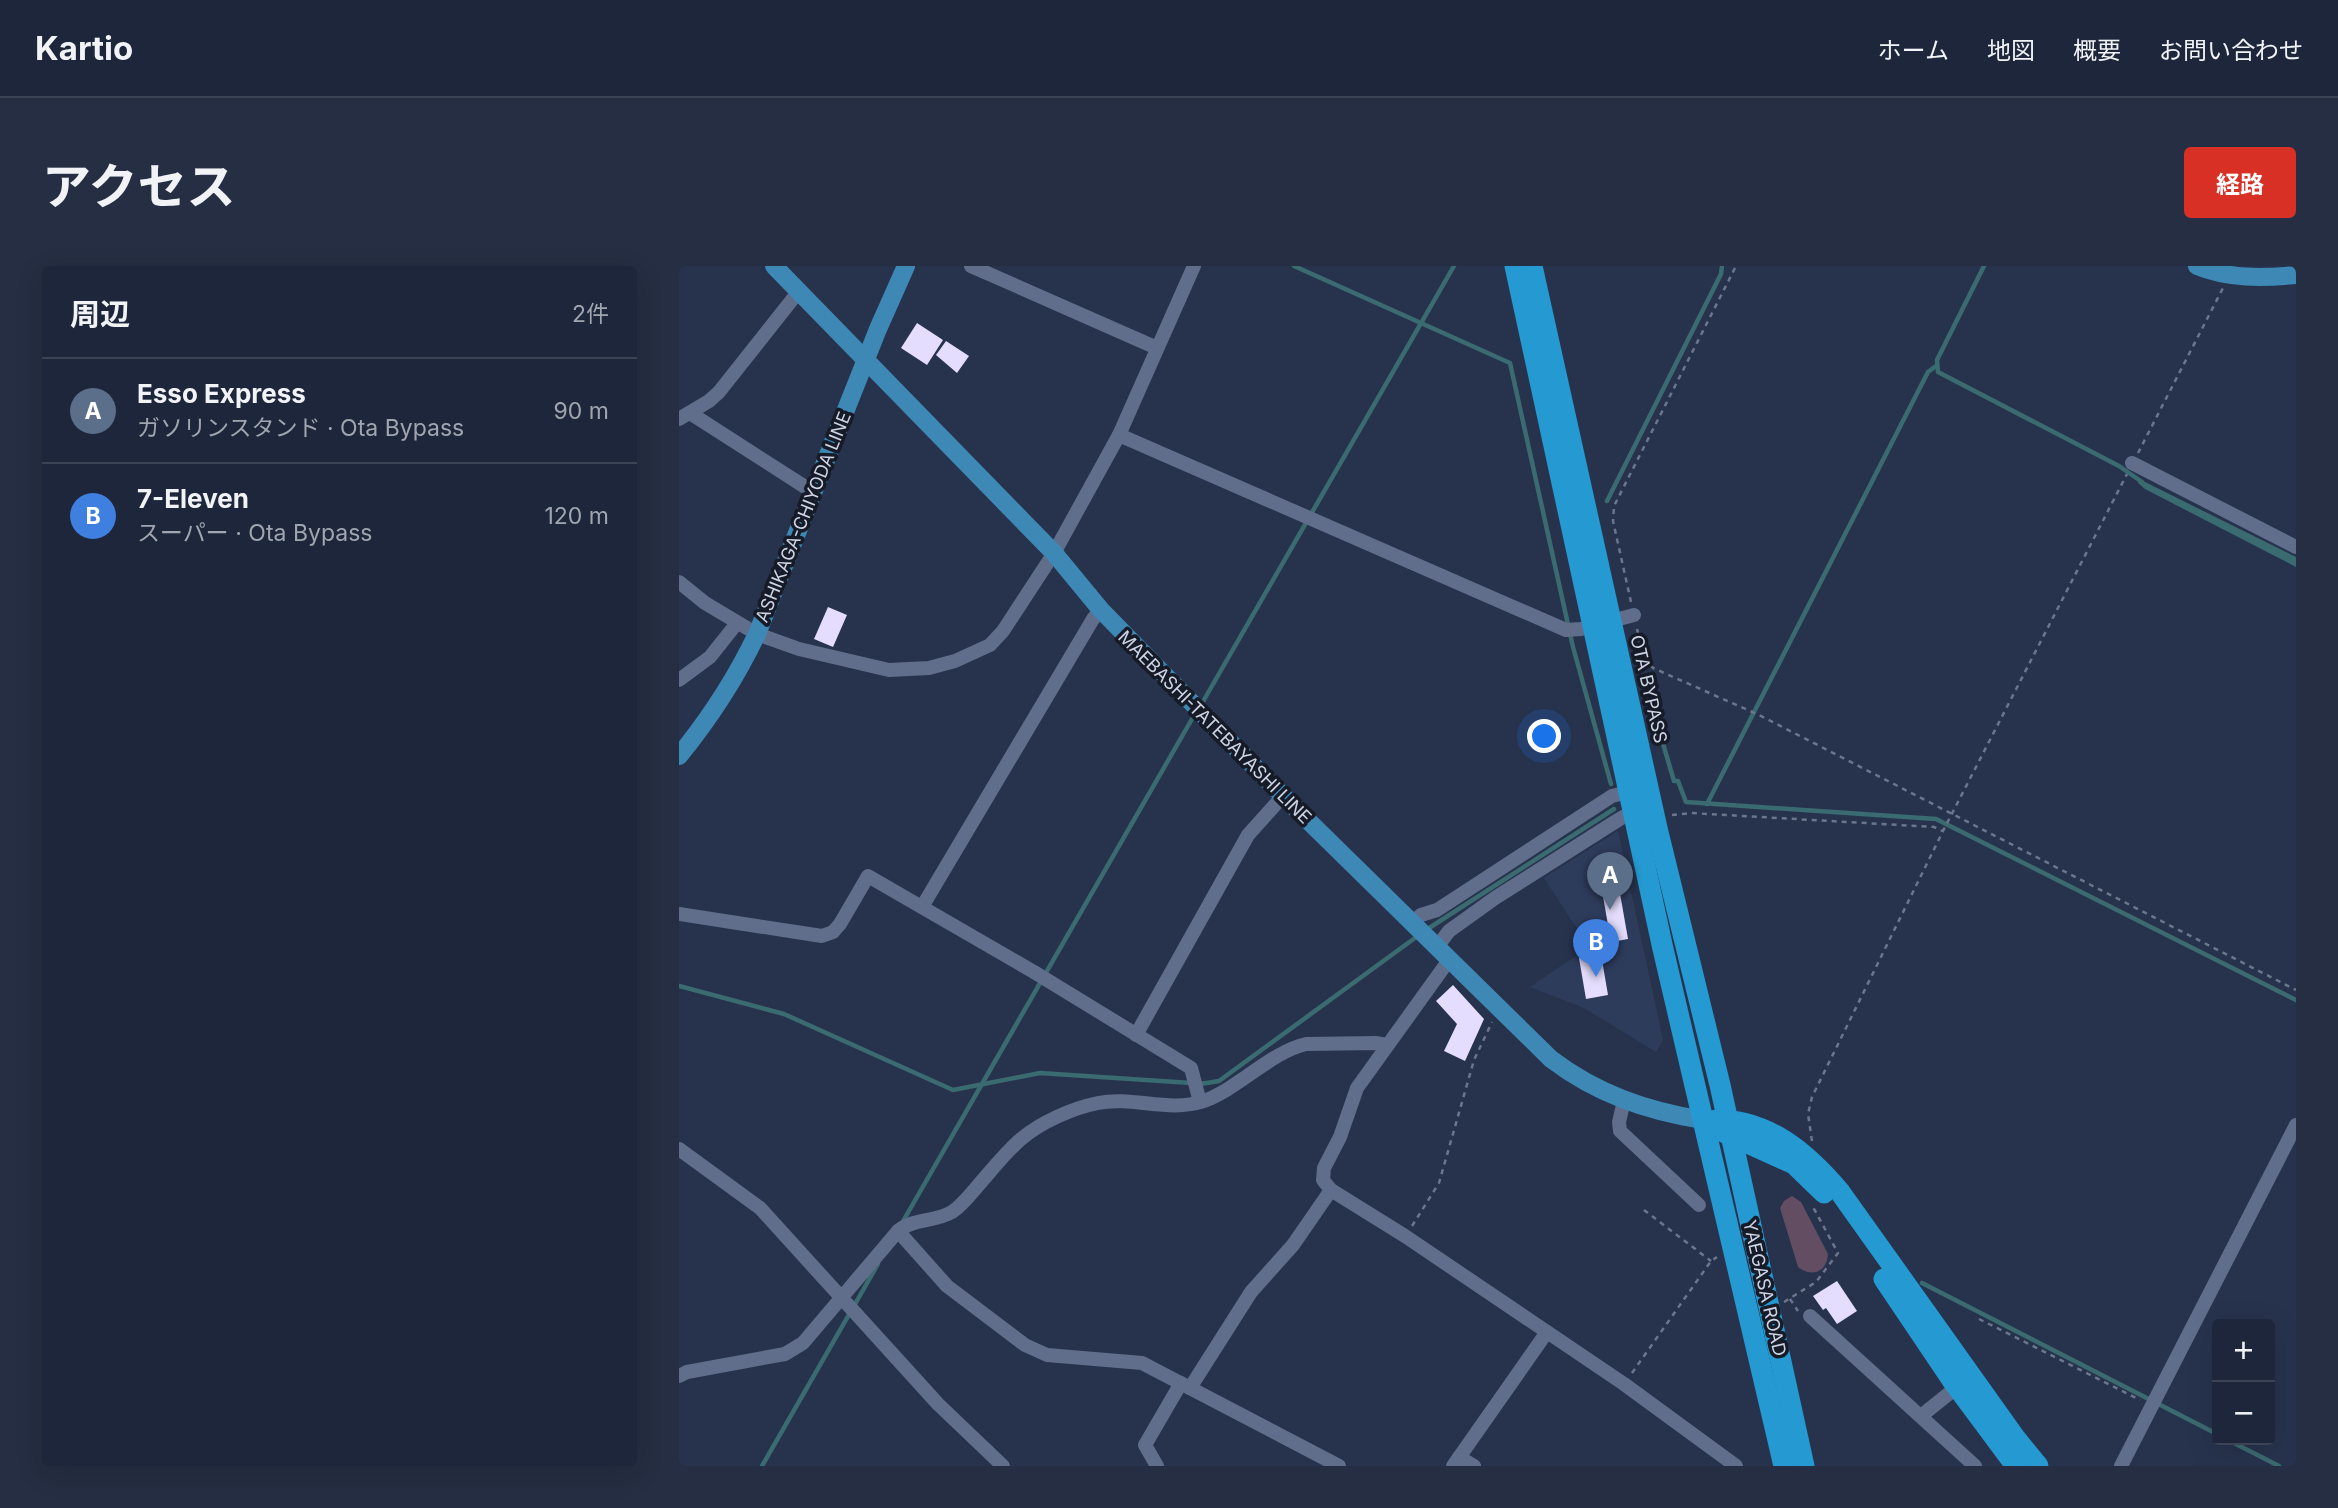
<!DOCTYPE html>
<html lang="ja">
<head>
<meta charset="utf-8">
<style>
  body { margin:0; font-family:Inter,"Noto Sans JP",sans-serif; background:#252e42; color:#f1f3f6 }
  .controls { position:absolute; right:21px; bottom:21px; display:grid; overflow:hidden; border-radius:7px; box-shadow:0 7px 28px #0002 }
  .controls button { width:63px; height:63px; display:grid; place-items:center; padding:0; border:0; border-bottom:2px solid #3b4354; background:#1d263a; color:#f1f3f6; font:35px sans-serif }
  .you { position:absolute; left:866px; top:471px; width:24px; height:24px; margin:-18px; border:5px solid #fff; border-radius:50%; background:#1a73e8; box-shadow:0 0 0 10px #1a73e833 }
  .badge { display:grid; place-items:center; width:46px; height:46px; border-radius:50%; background:#d93025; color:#fff; font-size:23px; font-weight:700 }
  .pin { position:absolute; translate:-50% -58px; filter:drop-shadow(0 2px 4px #0008) }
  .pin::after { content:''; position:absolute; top:37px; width:24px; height:21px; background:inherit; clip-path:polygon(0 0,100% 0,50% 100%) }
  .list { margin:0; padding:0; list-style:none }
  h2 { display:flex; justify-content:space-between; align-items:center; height:91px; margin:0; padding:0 28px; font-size:30px }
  h2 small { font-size:23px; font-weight:400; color:#a0a5af }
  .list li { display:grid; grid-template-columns:46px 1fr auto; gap:21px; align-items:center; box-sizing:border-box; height:105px; padding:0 28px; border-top:2px solid #3b4354 }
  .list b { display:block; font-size:26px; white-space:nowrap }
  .list p { margin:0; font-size:23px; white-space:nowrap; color:#a0a5af }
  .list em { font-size:23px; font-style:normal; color:#a0a5af }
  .map { position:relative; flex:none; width:1617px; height:1200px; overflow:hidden; border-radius:7px }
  header { display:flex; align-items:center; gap:42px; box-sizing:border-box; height:98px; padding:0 35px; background:#1d263a; border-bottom:2px solid #3b4354 }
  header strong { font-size:33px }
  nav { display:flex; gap:38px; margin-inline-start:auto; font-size:24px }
  .intro { display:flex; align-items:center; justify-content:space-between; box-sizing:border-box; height:168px; padding:0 42px }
  h1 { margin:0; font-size:49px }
  .button { padding:18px 32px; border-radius:7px; background:#d93025; color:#fff; font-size:24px; font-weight:700 }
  main { display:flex; gap:42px; padding:0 42px }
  aside { flex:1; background:#1d263a; border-radius:7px; box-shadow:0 7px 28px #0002 }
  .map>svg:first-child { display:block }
  .built { fill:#2e3c5c }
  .green { fill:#624d63 }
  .water { fill:#3a6b71 }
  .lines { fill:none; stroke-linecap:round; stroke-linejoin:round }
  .stream { stroke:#3a6b71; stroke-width:4.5 }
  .building { fill:#e4ddfd }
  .path { stroke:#6b768c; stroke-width:2.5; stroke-dasharray:5 5; stroke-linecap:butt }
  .minor { stroke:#606e8b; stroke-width:14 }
  .major { stroke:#3d88b5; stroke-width:18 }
  .highway { stroke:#2599d1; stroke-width:21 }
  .labels { text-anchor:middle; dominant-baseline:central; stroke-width:7; stroke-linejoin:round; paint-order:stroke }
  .street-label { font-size:18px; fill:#ccd4e5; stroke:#161b27 }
</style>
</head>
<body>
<header>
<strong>Kartio</strong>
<nav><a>ホーム</a><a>地図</a><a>概要</a><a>お問い合わせ</a></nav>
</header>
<div class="intro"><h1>アクセス</h1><a class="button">経路</a></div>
<main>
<aside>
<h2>周辺<small>2件</small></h2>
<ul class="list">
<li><span class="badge" style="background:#5c6f8a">A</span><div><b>Esso Express</b><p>ガソリンスタンド · Ota Bypass</p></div><em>90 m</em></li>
<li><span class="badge" style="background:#3f7fe0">B</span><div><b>7-Eleven</b><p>スーパー · Ota Bypass</p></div><em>120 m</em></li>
</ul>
</aside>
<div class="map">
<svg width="1617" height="1200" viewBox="0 0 1617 1200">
  <rect width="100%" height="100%" fill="#27334d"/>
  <!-- built -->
  <polygon class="built" points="939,565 984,774 977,786 905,742 851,721 910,681 865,612"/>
  <!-- green -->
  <path class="green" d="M1113 930 1122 936 1149 988C1148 1006 1133 1012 1119 1001L1101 942 1105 935Z"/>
  <!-- water -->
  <polygon class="water" points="1460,213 1617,291 1617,301 1466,223 1459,217"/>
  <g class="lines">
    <!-- stream -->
    <g class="stream">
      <polyline points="615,0 831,97 894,381 932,518"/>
      <polyline points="1305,0 1258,94 1259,106 1440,200 1463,216"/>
      <polyline points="928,235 1042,8 1043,0"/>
      <polyline points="965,413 995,515 999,515 1007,536 1257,553 1617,734"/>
      <polyline points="522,439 775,0"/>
      <polyline points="1028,538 1249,106 1257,100"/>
      <polyline points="747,664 935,543"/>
      <polyline points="0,720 105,748 274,824 361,807 512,817"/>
      <polyline points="521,818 540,815 740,669"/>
      <polyline points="223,957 517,446"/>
      <polyline points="1243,1017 1538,1168"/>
      <polyline points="1549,1174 1600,1200"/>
      <polyline points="83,1200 199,998"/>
    </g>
  </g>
  <!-- building -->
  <g class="building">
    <polygon points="238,57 264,74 248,99 222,82"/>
    <polygon points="267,75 290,90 278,107 257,89"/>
    <polygon points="149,341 168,349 154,381 135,373"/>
    <polygon points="939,616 949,673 932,676 922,619"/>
    <polygon points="922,688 929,729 907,733 900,692"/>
    <polygon points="774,719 805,753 786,795 765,785 778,758 757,735"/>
    <polygon points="1158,1015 1178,1045 1158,1058 1147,1042 1144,1044 1134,1030"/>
  </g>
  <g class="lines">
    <!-- path -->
    <g class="path">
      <polyline points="1459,187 1544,22"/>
      <polyline points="952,336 934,255 935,240 1057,0"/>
      <polyline points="958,363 965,392 974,402 1080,449 1617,724"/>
      <polyline points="993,549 1012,547 1255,561 1264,565"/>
      <polyline points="1133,875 1129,848 1133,831 1264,565 1448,208"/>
      <polyline points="965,944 1032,995"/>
      <polyline points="733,960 760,917 795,794 813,756"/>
      <polyline points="1111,1033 1119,1045"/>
      <polyline points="1105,1036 1137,1016 1159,987 1134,941"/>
      <polyline points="1300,1053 1461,1134"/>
      <polyline points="953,1107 1032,995 1038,991"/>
    </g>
    <!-- minor -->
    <g class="minor">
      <polyline points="292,0 478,82"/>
      <polyline points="11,147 134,226"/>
      <polyline points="0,153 30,135 40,126 120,25"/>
      <polyline points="440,169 887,364 902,363 955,349"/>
      <polyline points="1453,197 1617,281"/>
      <polyline points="0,316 26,337 78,368 120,383 210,404 250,402 276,395 311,379 324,365 375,287 440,169 515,0"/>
      <polyline points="0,414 31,391 58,357"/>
      <polyline points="243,641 414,353 422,344"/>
      <polyline points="0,648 143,670 154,666 161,658 189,610 355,706 512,802 521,836"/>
      <polyline points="733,657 742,649 758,644 933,530 949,526"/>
      <polyline points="758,681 770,665 816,632 939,554 944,551 955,550"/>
      <polyline points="770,694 678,822 661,871 645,902 644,914 652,924 726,970 945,1118 1057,1200"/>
      <polyline points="457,769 569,569 604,530"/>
      <polyline points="945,835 940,856 941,865 1020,939"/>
      <polyline points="0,883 81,942 259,1138 324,1200"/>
      <polyline points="219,965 268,1020 346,1079 368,1089 463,1097 660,1200"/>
      <polyline points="1131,1050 1296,1200"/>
      <path d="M0 1110 8 1106 106 1088 124 1077 219 965C235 952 256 956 273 946 284 939 294 925 303 915 315 901 328 885 342 873 362 856 394 842 419 837 454 830 490 847 525 835 560 822 592 786 627 778L698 777 708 779"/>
      <polyline points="511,1122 572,1026 614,979 652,924"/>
      <polyline points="1242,1150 1278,1121"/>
      <polyline points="780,1191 795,1200"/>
      <polyline points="478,1200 466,1179 502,1117"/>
      <polyline points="774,1200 868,1066"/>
      <polyline points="1442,1200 1617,859"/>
    </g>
    <!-- major -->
    <g class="major">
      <path d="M95 0 375 287 422 344 604 530 872 793C918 828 968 845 1024 854"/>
      <path d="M1518 0C1549 13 1584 12 1617 9"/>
      <path d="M0 490C31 452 57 412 78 368L199 63 227 0"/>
    </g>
    <!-- highway -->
    <g class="highway">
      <polyline points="836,0 984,683 1105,1200"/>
      <polyline points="853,0 978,562 1041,819 1125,1200"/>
      <path d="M1037 854C1090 854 1128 887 1161 926L1337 1173 1359 1200"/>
      <polyline points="1042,865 1115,898 1145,927"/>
      <polyline points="1205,1013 1273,1114 1337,1200"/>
    </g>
  </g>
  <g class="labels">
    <!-- street labels -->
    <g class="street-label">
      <text transform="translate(124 251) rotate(-68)">ASHIKAGA-CHIYODA LINE</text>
      <text transform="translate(970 423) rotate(77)">OTA BYPASS</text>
      <text transform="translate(536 461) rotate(45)">MAEBASHI-TATEBAYASHI LINE</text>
      <text transform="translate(1086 1022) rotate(77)">YAEGASA ROAD</text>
    </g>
  </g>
</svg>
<div class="controls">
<button>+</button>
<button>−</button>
</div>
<div class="you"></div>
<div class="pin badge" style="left:931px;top:644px;background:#5c6f8a">A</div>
<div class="pin badge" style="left:917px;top:711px;background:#3f7fe0">B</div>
</div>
</main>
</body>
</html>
